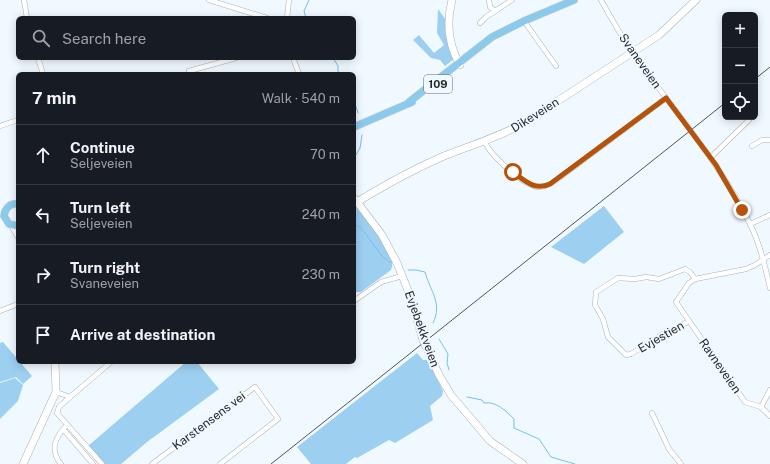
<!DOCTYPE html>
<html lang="en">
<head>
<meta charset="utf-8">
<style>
  body { margin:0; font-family:"Public Sans",sans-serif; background:#242831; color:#f1f3f6 }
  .controls { position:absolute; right:12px; top:12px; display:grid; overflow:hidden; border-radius:6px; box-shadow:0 2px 10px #0003 }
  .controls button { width:36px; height:36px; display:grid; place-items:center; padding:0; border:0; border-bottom:1px solid #363941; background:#171b24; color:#f1f3f6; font:20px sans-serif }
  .stop { position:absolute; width:12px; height:12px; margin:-9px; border:3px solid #b45309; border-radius:50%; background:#fff }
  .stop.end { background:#b45309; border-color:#fff; box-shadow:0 1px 4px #0008 }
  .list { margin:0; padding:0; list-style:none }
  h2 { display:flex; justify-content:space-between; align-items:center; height:52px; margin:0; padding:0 16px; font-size:17px }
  h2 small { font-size:13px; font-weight:400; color:#9ea1a6 }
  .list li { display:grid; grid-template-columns:26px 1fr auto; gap:12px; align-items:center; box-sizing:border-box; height:60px; padding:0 16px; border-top:1px solid #363941 }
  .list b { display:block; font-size:15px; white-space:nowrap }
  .list p { margin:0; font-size:13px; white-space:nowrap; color:#9ea1a6 }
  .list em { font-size:13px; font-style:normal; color:#9ea1a6 }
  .icon { flex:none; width:22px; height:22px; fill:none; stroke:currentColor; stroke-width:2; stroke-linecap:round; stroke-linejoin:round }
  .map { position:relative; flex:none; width:770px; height:464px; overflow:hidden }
  .search { position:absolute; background:#171b24; box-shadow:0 2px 10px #0003; left:16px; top:16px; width:340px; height:44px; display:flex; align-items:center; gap:10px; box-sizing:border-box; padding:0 14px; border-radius:6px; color:#9ea1a6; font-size:15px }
  .panel { position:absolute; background:#171b24; box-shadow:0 2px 10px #0003; left:16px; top:72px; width:340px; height:292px; border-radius:6px }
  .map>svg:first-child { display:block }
  .green { fill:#9dcff0 }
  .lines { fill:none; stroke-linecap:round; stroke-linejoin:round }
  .stream { stroke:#75c1f0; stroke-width:1 }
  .street-casing { stroke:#a9b1b7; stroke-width:5.5 }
  .secondary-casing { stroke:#a9b1b7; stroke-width:8 }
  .primary-casing { stroke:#d3d4d5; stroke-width:8 }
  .street { stroke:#fff; stroke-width:4.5 }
  .secondary { stroke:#fff; stroke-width:7 }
  .primary { stroke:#8ccaec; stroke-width:7 }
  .rail { stroke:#505558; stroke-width:1 }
  .route { stroke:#b45309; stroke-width:5 }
  .labels { text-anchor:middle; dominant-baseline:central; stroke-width:4; stroke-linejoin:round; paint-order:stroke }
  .shield { fill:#f0f9ff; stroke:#62676b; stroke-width:1 }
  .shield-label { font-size:11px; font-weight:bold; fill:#25292b }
  .street-label { font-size:12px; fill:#25292b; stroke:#f0f9ff }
</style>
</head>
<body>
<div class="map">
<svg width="770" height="464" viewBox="0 0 770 464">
  <rect width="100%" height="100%" fill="#f0f9ff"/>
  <!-- green -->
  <g class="green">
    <polygon points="438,9 446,20 445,31 454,59 445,66 440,60 431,58 413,40 419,35 434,53 444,45 437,33"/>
    <path d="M354 201C364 215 399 253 391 270L361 292H354Z"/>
    <polygon points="604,206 624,232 584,264 551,247"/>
    <polygon points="3,342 32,376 23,384 16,377 0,382 0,343"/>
    <polygon points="417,353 423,360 428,360 443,391 442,396 430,406 433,420 395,443 389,440 357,458 355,457 346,464 311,464 297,447"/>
    <polygon points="186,362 197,362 219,389 147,442 121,464 104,464 88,446"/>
    <polygon points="15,378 23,385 18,401 0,419 0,383"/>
  </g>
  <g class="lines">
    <!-- stream -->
    <g class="stream">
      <polyline points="306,18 304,11 309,0"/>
      <polyline points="323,58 326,58"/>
      <polyline points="333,58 338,66 338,74"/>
      <polyline points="354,101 358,113"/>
      <polyline points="354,158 360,148 362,135"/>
      <polyline points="354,224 361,228 382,256 391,263"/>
      <path d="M408 270H416L425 272C430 291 443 303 433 323"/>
      <polyline points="439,339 448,354 447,363 449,370"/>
      <path d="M467 397 482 400 484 403C496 401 506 411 514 419V428L539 439 551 457 575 464"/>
    </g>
    <defs>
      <g id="street">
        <polyline points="24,0 27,18"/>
        <polyline points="209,0 267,18"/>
        <polyline points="489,0 490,7 495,11"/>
        <path d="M601 0C611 18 621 36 633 53 673 110 719 161 750 224 760 244 765 266 770 288"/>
        <polyline points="287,18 289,0"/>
        <polyline points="524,21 556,66"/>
        <polyline points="480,23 486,17 512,0"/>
        <polyline points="38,58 43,74"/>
        <polyline points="293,58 299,74"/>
        <polyline points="189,71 236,58"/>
        <polyline points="0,126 18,120"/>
        <path d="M485 142C490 155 525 187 539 187 547 187 553 183 559 178L666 98"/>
        <polyline points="752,146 762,140 770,140"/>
        <polyline points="711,157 749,120"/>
        <polyline points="750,224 770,215"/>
        <polyline points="354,301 381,282 402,276"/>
        <polyline points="0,311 18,304"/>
        <polyline points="688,322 666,332 631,354 626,355 608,337 603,319 595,305 596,292 618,278 635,279 646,277 659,279 685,269 690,272 695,279"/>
        <polyline points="770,390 761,407 770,416"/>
        <polyline points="56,392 70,397 59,407 57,413 102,464"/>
        <polyline points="70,397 111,362"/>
        <polyline points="761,407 745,402 676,302 689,283 695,279 746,269 755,265 770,255"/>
        <polyline points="652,413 669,449 681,464"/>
        <polyline points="63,429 93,464"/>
        <path d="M61 464C50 451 54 439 65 427"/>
        <polyline points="152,464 255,387 278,419 220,464"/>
      </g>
      <g id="secondary">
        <path d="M452 0C446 23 448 44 460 65"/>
        <polyline points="354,198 382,235 397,263 409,293 423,340 439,375 451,395 490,441 523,464"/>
        <path d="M357 202C385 185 414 169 444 156 471 145 497 138 524 123L659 35 696 0"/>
        <polyline points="13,226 18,235"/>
        <polyline points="23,464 56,392 55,362"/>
      </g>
      <g id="primary">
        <polyline points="409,102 492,37 524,21 574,0"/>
        <polyline points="354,127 412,102"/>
        <path d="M18 204C10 203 5 208 4 216L9 224 18 226"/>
      </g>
    </defs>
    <!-- street casing -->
    <use href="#street" class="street-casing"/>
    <!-- secondary casing -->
    <use href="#secondary" class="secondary-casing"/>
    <!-- primary casing -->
    <use href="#primary" class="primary-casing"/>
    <!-- street -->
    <use href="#street" class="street"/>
    <!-- secondary -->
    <use href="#secondary" class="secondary"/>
    <!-- primary -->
    <use href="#primary" class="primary"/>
    <!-- rail -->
    <g class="rail">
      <polyline points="755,79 770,67"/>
      <polyline points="271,464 725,103"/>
    </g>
  </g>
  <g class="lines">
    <!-- route -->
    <path class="route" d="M513 172C525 181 535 191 550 184L666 98 716 165 742 210"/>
  </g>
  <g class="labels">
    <!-- shield labels -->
    <rect class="shield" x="424" y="75" width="28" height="18" rx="3"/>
    <g class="shield-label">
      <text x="438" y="84">109</text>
    </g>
    <!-- street labels -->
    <g class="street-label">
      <text transform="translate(640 61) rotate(55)">Svaneveien</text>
      <text transform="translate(535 115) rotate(-32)">Dikeveien</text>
      <text transform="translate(422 329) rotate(70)">Evjebekkveien</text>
      <text transform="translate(661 337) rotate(-30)">Evjestien</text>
      <text transform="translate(720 366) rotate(55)">Ravneveien</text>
      <text transform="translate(209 421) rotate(-37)">Karstensens vei</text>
    </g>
  </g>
</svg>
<div class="controls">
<button>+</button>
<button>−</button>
<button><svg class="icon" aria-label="locate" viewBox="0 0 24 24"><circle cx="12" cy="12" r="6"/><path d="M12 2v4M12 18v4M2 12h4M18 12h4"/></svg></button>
</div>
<div class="stop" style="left:513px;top:172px"></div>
<div class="stop end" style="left:742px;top:210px"></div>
<div class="search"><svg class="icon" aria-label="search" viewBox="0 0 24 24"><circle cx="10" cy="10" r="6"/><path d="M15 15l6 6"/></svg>Search here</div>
<section class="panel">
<h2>7 min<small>Walk · 540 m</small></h2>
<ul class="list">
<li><svg class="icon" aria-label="ahead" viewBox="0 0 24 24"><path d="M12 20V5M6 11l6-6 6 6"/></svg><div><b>Continue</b><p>Seljeveien</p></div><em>70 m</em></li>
<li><svg class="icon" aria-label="left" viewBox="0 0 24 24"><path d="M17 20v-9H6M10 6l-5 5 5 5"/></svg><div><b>Turn left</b><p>Seljeveien</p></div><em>240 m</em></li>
<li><svg class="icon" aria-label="right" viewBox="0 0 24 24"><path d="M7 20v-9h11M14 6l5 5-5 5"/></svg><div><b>Turn right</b><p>Svaneveien</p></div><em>230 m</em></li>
<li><svg class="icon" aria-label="arrive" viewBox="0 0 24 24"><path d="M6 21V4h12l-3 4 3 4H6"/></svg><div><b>Arrive at destination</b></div></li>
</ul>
</section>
</div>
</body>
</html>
